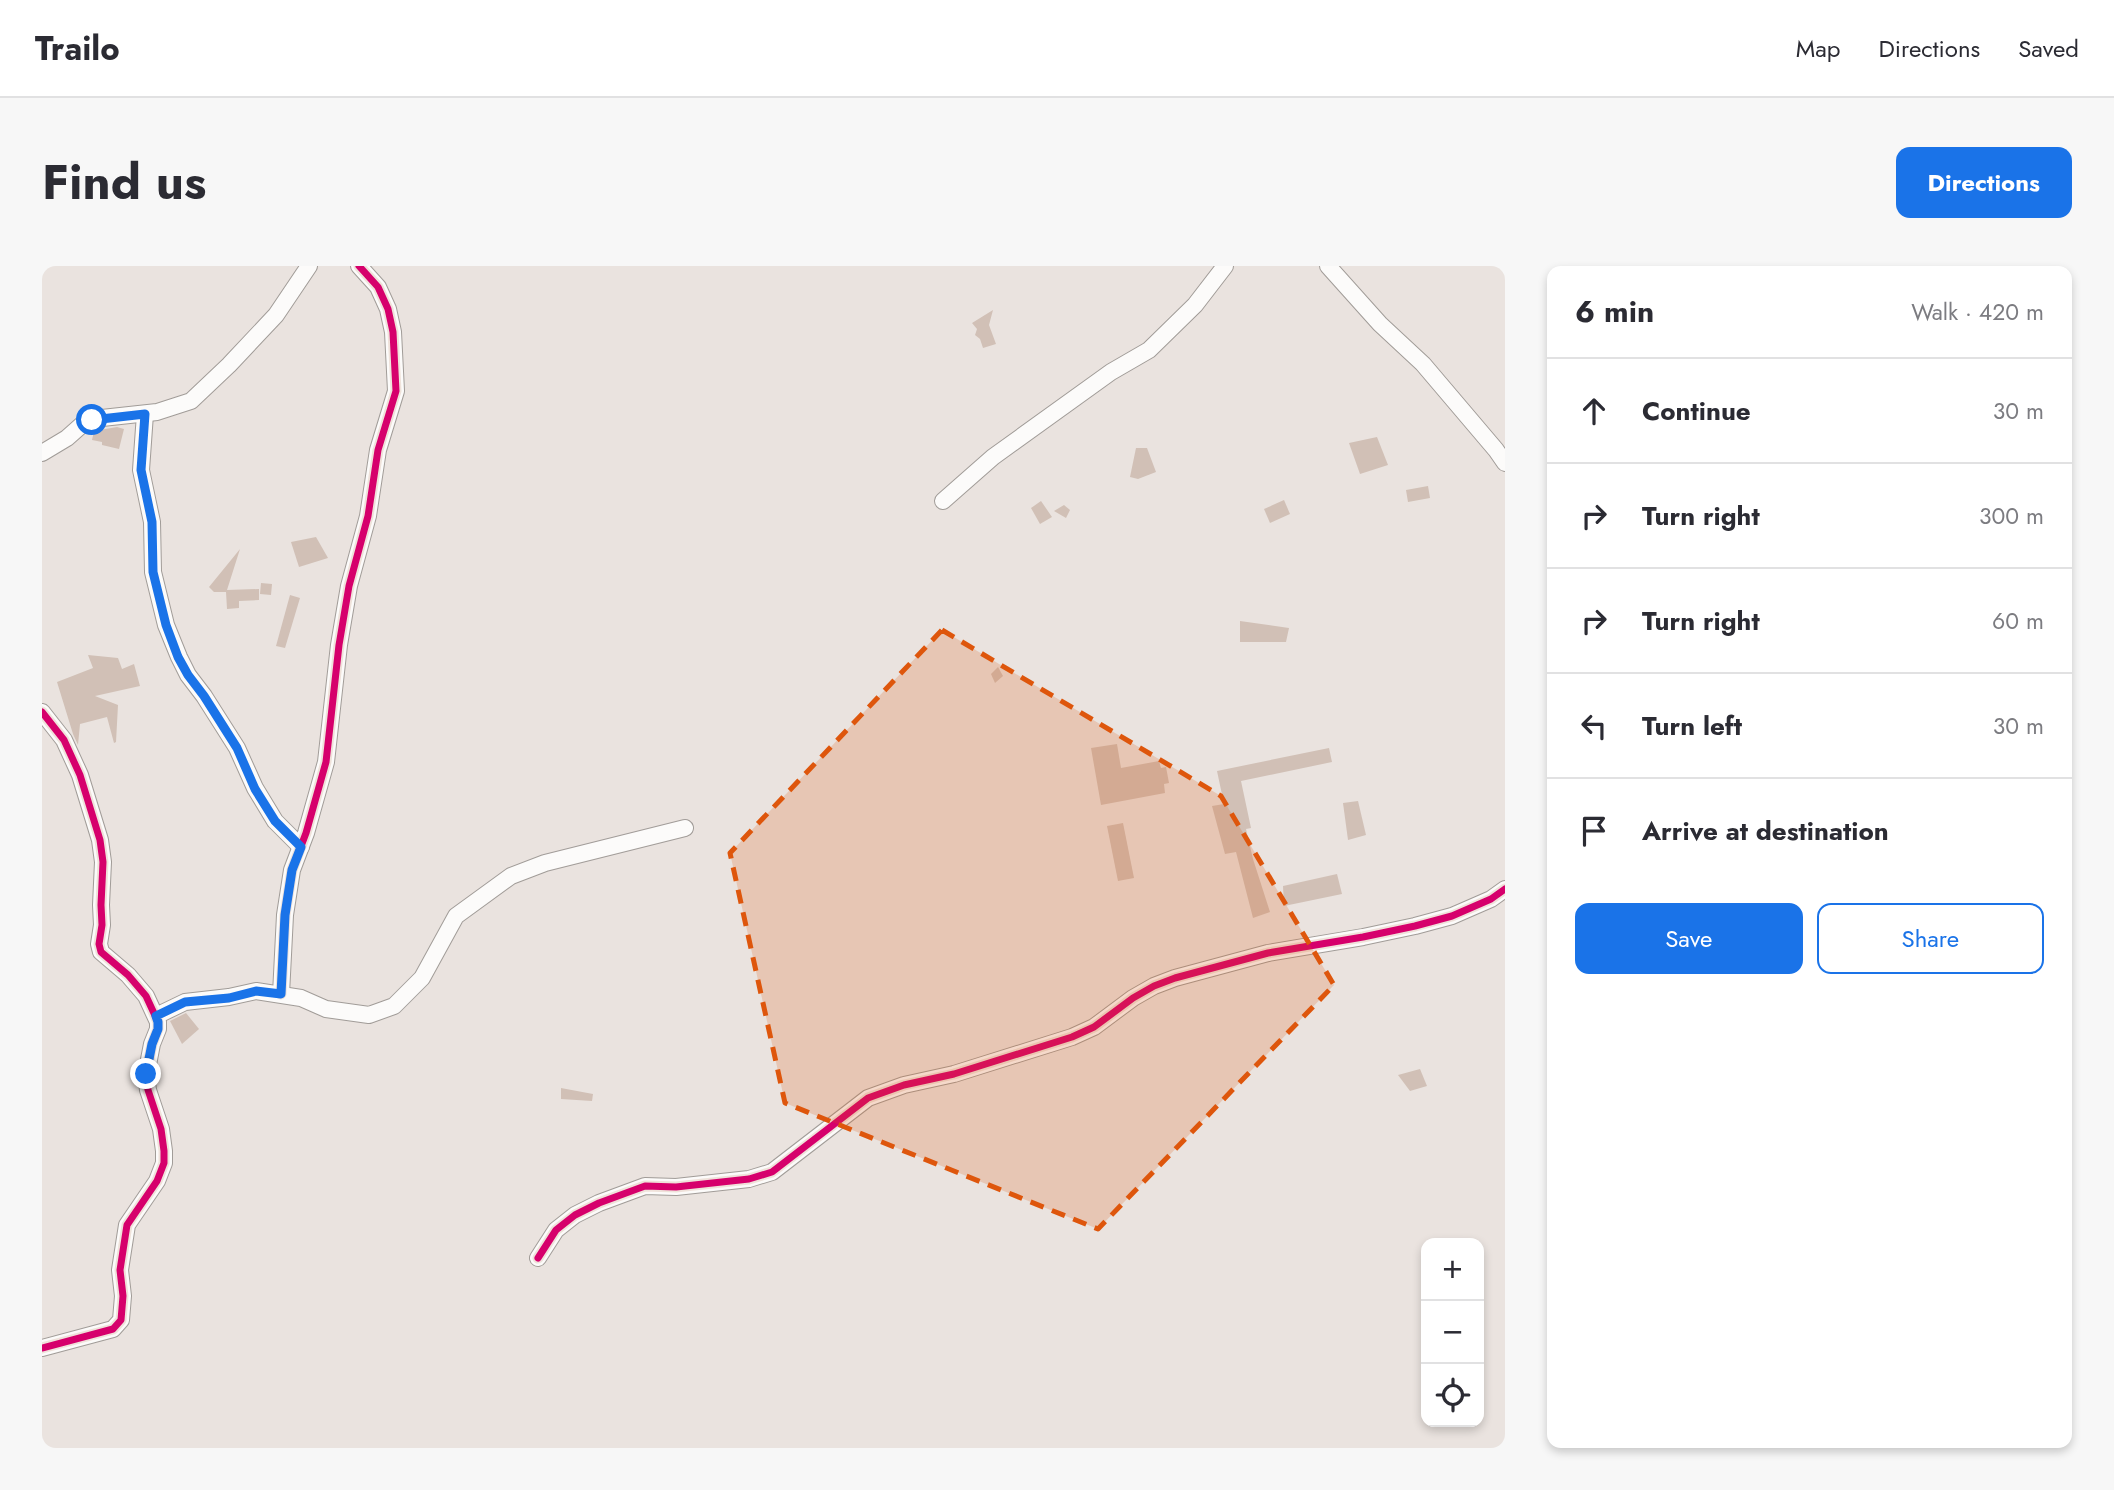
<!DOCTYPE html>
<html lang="en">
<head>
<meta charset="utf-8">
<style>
  body { margin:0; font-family:Jost,sans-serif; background:#f7f7f7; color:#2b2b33 }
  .controls { position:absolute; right:21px; bottom:21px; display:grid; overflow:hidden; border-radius:14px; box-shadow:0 4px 10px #0003 }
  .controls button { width:63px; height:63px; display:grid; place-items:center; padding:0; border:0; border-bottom:2px solid #e1e1e2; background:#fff; color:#2b2b33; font:35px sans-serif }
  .stop { position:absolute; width:21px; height:21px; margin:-16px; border:5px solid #1a73e8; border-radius:50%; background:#fff }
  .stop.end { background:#1a73e8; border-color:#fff; box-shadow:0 2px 7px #0008 }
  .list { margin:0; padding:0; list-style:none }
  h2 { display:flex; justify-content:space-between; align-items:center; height:91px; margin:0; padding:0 28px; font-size:30px }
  h2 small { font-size:23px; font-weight:400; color:#7c7c81 }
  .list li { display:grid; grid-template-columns:46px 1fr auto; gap:21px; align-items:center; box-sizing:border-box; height:105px; padding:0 28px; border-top:2px solid #e1e1e2 }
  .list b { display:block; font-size:26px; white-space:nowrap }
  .list em { font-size:23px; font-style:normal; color:#7c7c81 }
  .actions { display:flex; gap:14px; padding:21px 28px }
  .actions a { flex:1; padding:16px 0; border:2px solid #1a73e8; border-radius:14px; text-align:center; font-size:24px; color:#1a73e8 }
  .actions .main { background:#1a73e8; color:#fff }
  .icon { flex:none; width:38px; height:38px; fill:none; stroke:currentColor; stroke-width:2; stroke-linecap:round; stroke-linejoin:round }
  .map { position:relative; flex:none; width:1463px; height:1182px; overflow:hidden; border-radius:14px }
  header { display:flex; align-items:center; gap:42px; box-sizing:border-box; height:98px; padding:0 35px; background:#fff; border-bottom:2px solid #e1e1e2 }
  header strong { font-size:33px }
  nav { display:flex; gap:38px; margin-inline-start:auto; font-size:24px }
  .intro { display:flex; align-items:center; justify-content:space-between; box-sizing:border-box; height:168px; padding:0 42px }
  h1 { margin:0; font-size:49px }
  .button { padding:18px 32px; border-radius:14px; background:#1a73e8; color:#fff; font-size:24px; font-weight:700 }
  main { display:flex; gap:42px; padding:0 42px }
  aside { flex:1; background:#fff; border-radius:14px; box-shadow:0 4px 10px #0003 }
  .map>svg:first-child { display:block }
  .building { fill:#d1c0b6 }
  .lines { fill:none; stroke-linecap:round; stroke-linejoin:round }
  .street-casing { stroke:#a19c98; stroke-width:18 }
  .street { stroke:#fcfbfa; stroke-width:16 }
  .cycleway-casing { stroke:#efe2da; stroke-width:11 }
  .cycleway { stroke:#d6006c; stroke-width:7 }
  .route { stroke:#1a73e8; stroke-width:9 }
  .marked { fill:#de560c; fill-opacity:0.2; stroke:#de560c; stroke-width:5; stroke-dasharray:14 9; stroke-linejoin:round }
</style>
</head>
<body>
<header>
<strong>Trailo</strong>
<nav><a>Map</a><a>Directions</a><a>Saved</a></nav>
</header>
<div class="intro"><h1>Find us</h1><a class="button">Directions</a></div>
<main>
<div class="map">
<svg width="1463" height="1182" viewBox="0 0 1463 1182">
  <rect width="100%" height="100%" fill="#eae3df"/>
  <!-- building -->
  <g class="building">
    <polygon points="951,44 947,59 954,78 941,82 938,73 933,69 935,63 930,57"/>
    <polygon points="75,161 82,163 77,183 60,179 60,176 50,174 52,165"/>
    <polygon points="1335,171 1346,199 1318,208 1307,177"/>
    <polygon points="1094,182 1105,182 1114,206 1096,213 1088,211"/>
    <polygon points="1386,220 1388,232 1366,236 1364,224"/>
    <polygon points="1242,234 1248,248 1228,257 1222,243"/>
    <polygon points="999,235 1010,251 998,258 989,242"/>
    <polygon points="1022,239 1028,244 1024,252 1012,245"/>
    <polygon points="274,271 286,292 257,301 249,276"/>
    <polygon points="198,283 185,324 217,323 217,334 197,335 197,342 185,343 184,326 172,326 167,321"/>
    <polygon points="219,317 230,318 229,329 218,328"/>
    <polygon points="248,329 258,332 243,382 234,380"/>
    <polygon points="1198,355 1247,362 1244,376 1198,376"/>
    <polygon points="46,389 76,392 80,403 92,398 98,420 53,430 76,439 74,476 72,477 65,451 38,458 36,479 31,468 15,416 51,402"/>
    <polygon points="956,401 961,410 953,417 949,408"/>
    <polygon points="1075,478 1079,502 1117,495 1119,502 1124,501 1127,517 1122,518 1123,527 1059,539 1049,482"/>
    <polygon points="1287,482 1290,496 1199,515 1209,562 1204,563 1211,593 1228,646 1211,652 1194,586 1183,588 1170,540 1182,538 1175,505"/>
    <polygon points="1316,535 1324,569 1306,574 1301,537"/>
    <polygon points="1081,557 1092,612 1076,615 1065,560"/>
    <polygon points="1295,608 1300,628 1242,640 1241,620"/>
    <polygon points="144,747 157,763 140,778 128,755"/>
    <polygon points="1378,803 1385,820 1368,825 1356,809"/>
    <polygon points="519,822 551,828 550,835 519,833"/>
  </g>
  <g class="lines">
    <defs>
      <g id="street">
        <polyline points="1286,0 1338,58 1381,98 1454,184 1463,197"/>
        <polyline points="103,148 99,204 110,256 111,306 124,359 137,391 146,409 162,430 195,482 213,522 233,555 259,581"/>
        <polyline points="0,187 25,172 43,156 60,152 115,146 149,135 187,99 234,49 267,0"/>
        <polyline points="901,235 951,191 1069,106 1107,84 1153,39 1183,0"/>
        <polyline points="0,446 22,474 38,509 58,574 61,596 59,639 60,659 57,678 59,686 86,709 104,730 116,756 116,763 110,778 104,809 106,824 119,863 122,885 122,897 115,915 85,959 78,1004 81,1030 79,1054 71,1063 0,1082"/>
        <polyline points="239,728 243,649 250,604 264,567 284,496 297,379 307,320 326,250 336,184 354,125 351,66 346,43 336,21 317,0"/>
        <polyline points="114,750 143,736 187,731 214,725 259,732 284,743 327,749 352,740 380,712 414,650 469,610 503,597 643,562"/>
        <polyline points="496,992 514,964 533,949 557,937 603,920 634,921 707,913 730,906 826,832 862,819 912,808 1030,771 1052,761 1091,732 1112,720 1133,712 1226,687 1321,671 1373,660 1410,650 1449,633 1463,623"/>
      </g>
    </defs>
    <!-- street casing -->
    <use href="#street" class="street-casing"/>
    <!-- street -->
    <use href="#street" class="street"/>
    <defs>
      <g id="cycleway">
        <polyline points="0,446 22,474 38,509 58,574 61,596 59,639 60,659 57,678 59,686 86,709 104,730 116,756 116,763 110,778 104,809 106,824 119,863 122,885 122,897 115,915 85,959 78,1004 81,1030 79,1054 71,1063 0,1082"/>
        <polyline points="239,728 243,649 250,604 264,567 284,496 297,379 307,320 326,250 336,184 354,125 351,66 346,43 336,21 317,0"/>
        <polyline points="496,992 514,964 533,949 557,937 603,920 634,921 707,913 730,906 826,832 862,819 912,808 1030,771 1052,761 1091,732 1112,720 1133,712 1226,687 1321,671 1373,660 1410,650 1449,633 1463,623"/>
      </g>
    </defs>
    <!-- cycleway casing -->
    <use href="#cycleway" class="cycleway-casing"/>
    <!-- cycleway -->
    <use href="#cycleway" class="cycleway"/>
  </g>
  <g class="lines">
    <!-- route -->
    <polyline class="route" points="50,154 103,148 99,204 110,256 111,306 124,359 136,391 146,409 162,430 195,482 213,523 233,555 259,581 250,604 243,649 239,728 214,725 187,732 143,736 114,750 116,756 116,763 110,778 104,808"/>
  </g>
  <!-- marked area -->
  <path class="marked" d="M900 364 1179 530 1292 719 1056 963 743 837 688 587Z"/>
</svg>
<div class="controls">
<button>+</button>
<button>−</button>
<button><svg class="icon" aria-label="locate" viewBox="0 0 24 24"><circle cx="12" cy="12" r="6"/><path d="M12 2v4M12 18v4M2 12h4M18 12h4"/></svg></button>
</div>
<div class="stop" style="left:50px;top:154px"></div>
<div class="stop end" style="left:104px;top:808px"></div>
</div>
<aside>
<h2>6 min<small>Walk · 420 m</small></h2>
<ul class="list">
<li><svg class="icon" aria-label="ahead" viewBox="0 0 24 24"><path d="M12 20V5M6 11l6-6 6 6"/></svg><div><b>Continue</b></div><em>30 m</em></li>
<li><svg class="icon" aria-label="right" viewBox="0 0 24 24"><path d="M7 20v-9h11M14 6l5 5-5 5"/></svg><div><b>Turn right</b></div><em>300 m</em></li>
<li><svg class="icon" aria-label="right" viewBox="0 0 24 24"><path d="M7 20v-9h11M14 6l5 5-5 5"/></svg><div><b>Turn right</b></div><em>60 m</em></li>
<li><svg class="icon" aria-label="left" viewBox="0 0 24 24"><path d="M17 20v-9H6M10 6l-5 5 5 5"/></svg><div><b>Turn left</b></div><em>30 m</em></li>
<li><svg class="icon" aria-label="arrive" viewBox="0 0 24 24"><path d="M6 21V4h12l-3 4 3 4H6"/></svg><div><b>Arrive at destination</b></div></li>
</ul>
<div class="actions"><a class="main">Save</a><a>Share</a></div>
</aside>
</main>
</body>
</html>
